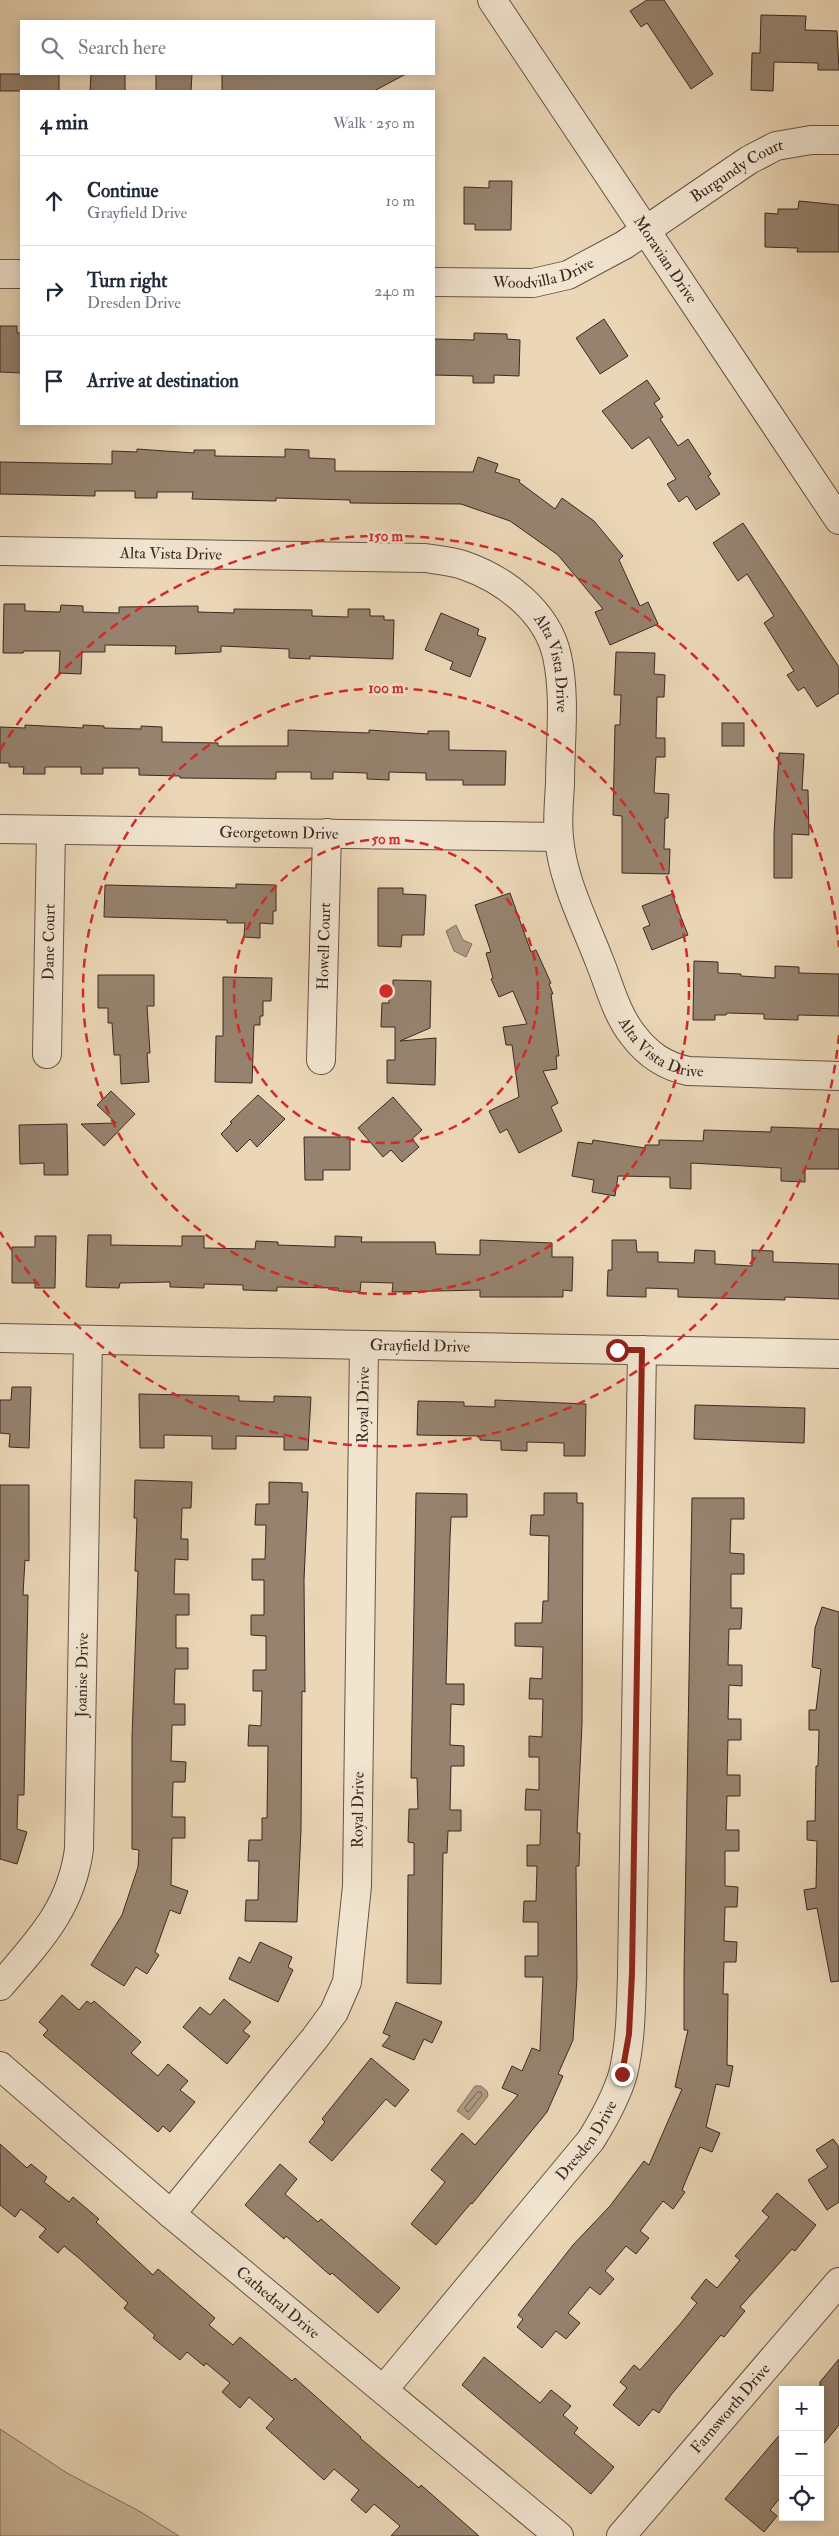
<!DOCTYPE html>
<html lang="en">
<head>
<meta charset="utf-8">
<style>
  body { margin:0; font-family:"IM FELL Double Pica",serif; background:#f6f6f7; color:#1f2937 }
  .controls { position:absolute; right:15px; bottom:15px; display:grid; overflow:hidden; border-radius:0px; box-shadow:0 2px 12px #0003 }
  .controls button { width:45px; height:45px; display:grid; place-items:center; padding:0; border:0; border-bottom:1px solid #e0e1e3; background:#fff; color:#1f2937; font:25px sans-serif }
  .stop { position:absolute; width:15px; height:15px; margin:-11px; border:4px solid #8f2418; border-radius:50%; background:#fff }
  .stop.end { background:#8f2418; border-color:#fff; box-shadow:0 1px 5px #0008 }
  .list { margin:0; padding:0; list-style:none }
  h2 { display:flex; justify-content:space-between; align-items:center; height:65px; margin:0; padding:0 20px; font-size:21px }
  h2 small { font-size:16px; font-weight:400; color:#747a83 }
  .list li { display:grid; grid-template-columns:32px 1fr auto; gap:15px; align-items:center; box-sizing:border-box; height:90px; padding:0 20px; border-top:1px solid #e0e1e3 }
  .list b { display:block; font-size:19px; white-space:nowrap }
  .list p { margin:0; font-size:16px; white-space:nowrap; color:#747a83 }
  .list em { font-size:16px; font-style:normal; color:#747a83 }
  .icon { flex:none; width:28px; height:28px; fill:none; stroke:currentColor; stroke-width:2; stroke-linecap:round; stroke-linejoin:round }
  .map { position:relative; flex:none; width:839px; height:2536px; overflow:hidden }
  .search { position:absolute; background:#fff; box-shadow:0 2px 12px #0003; left:20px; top:20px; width:415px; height:55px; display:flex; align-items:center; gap:12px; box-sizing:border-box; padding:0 18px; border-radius:0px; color:#747a83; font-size:19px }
  .panel { position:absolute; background:#fff; box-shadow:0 2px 12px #0003; left:20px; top:90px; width:415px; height:335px; border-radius:0px }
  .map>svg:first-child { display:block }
  .green { fill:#cdb99e; stroke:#847160 }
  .water { fill:#af9c84; stroke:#806e5d }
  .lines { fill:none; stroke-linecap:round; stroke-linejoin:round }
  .shore { stroke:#746253; stroke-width:1 }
  .building { fill:#96836f; stroke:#3a2922 }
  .minor-casing { stroke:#665447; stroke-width:30 }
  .minor { stroke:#f2e5d0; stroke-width:28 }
  .route { stroke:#8f2418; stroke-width:6 }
  .ring { fill:none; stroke:#d62828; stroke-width:2.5; stroke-dasharray:9 6 }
  .labels { text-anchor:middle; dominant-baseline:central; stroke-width:5; stroke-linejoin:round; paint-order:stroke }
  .street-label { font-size:16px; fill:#3a2922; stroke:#f2e5d0 }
  .centre { fill:#d62828; stroke:#f2e5d0; stroke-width:2.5 }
  .ring-label { font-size:15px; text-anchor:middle; font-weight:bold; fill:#d62828; stroke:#f2e5d0; stroke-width:5; stroke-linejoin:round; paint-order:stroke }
</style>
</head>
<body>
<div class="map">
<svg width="839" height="2536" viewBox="0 0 839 2536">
  <rect width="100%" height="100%" fill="#ebd7b7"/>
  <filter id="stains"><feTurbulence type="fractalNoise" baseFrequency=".004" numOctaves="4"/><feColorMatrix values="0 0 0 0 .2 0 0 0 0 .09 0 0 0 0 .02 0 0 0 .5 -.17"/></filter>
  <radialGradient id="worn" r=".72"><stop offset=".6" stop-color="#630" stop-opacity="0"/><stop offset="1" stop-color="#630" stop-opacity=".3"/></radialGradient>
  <!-- green -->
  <polygon class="green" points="0,2429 67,2473 139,2511 179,2536 0,2536"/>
  <!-- water -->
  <g class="water">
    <polygon points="456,925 463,940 472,944 466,957 454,951 446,931"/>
    <polygon points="475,2086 481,2086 487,2091 488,2096 469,2120 457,2111"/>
  </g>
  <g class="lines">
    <!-- shore -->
    <polygon class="shore" points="478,2092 481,2092 482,2095 469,2111 467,2112 465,2108"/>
  </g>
  <!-- building -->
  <g class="building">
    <polygon points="647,0 664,0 713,74 691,89 647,23 641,27 630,11"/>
    <polygon points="761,15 806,16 805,30 837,31 839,70 818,70 818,63 774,62 773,91 751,90 752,53 760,53"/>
    <rect x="0" y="74" width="59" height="17"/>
    <polygon points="91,74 125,74 125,91 90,91"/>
    <polygon points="156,74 192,74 191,91 156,91"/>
    <polygon points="222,74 406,74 374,91 222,91"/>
    <polygon points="489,181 512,181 511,230 475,230 475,224 464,224 464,187 489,188"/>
    <polygon points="799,201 839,205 839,252 797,252 798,248 765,247 765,213 778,214 778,209 798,209"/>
    <polygon points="604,319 628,356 600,374 576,338"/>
    <polygon points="0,326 17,326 17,333 21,333 21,373 0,372"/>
    <polygon points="474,333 507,334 507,339 520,340 519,376 494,375 494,383 473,383 473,376 434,375 434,339 474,340"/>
    <polygon points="647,380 660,399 654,403 663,417 660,419 678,446 688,439 711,474 708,476 720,494 696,510 687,496 679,502 667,484 676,479 649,437 632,449 602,411"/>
    <polygon points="137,449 194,453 194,450 215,450 215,456 285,457 285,449 309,450 309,458 335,459 335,471 473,472 478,457 498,464 495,472 520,480 519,482 555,509 562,498 594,521 623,556 619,560 640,606 648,602 658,624 610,645 595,612 603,609 558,555 510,521 461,504 350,503 350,500 276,498 276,501 192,499 193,492 157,492 157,498 135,498 135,491 95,491 95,496 0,494 0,462 112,464 112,451 137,452"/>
    <polygon points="743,523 839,667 839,693 817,707 804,687 798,691 787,675 794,671 764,623 774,616 747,574 738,581 713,543"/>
    <polygon points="4,604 25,604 25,611 60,612 61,605 83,606 83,612 119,613 119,607 198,606 198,612 234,613 234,609 312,610 312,616 348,617 348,609 370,609 370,616 384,616 384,620 394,620 393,659 310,656 310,659 289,658 289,649 221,646 221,652 175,654 176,646 105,645 105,652 82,652 81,674 59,673 60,651 24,651 23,653 3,653"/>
    <polygon points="441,613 479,629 477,635 486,638 470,677 450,669 453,662 425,650"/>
    <polygon points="616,652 655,653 654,674 665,675 664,697 657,697 656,738 665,738 665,757 656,757 654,793 669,794 668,818 665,818 664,849 670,849 669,874 622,873 622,816 613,815 615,725 620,725 621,695 614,695"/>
    <rect x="722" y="723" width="22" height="23"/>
    <polygon points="25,725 83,728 83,725 104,726 104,728 141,729 141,726 162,727 162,742 218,743 218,746 288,746 288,730 369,733 369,730 428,734 428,731 449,731 449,750 506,751 505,785 463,785 463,780 426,780 426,773 389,772 389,780 367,779 367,773 333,772 333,779 311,779 311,772 276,772 276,779 180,778 180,776 139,775 139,768 103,768 103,774 81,774 81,767 45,767 45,774 23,774 24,767 9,767 9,763 0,763 0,727 25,728"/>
    <polygon points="779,753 804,754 802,790 808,790 809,835 792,834 792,878 774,878 774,834"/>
    <polygon points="236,884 276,885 276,911 273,911 273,924 260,923 260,938 244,937 245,923 227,923 227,920 104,917 105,885 236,888"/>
    <polygon points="378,888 403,888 403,894 426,895 424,935 402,935 401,947 378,946"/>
    <polygon points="510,893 531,952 536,950 551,983 549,984 553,994 551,994 559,1056 556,1056 557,1069 543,1071 558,1103 551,1107 562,1131 519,1153 507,1129 500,1133 489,1111 519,1097 512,1045 506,1045 503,1027 527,1024 513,991 499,997 491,979 493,978 486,953 491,952 475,905"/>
    <polygon points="672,894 688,935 652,950 643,928 650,925 642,906"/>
    <polygon points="694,961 718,962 718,973 741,974 741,976 775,978 775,966 799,967 799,973 839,974 839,1016 798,1015 798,1020 764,1019 764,1014 727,1013 726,1015 715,1015 715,1020 693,1020"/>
    <polygon points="98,975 154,975 154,1006 147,1006 150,1053 147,1053 149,1082 121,1084 120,1055 114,1055 112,1023 108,1023 108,1008 98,1008"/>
    <polygon points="223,977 272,978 271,1001 263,1001 263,1016 260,1016 260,1025 254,1025 252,1083 215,1082 216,1036 223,1036"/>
    <polygon points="393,980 431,981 430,1028 400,1041 436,1038 435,1085 387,1083 387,1060 395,1060 395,1027 381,1027 382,1003 389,1003 389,988 393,988"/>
    <polygon points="111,1091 135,1114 104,1146 81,1124 116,1123 97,1105"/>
    <polygon points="258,1095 285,1119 257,1147 250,1139 237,1152 221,1134 232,1123 230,1122"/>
    <polygon points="393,1097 422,1130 412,1139 419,1147 402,1162 391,1150 383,1157 358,1128"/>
    <polygon points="67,1124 68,1175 44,1175 44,1163 20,1164 19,1125"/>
    <polygon points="771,1127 839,1129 839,1169 805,1169 805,1182 781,1181 781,1168 691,1163 691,1189 670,1188 670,1177 618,1176 615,1196 592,1192 594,1180 572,1176 578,1142 592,1144 593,1140 645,1148 645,1145 659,1145 659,1140 703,1141 704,1130 771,1132"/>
    <polygon points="304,1137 350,1137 350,1170 323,1170 323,1180 305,1180"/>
    <polygon points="88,1235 111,1235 111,1245 182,1246 182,1236 204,1236 204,1248 255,1249 256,1241 278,1242 278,1245 335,1247 335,1236 362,1237 361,1242 435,1242 436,1254 480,1255 480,1240 552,1243 552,1257 573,1257 572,1291 563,1290 563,1297 480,1297 480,1290 392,1292 393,1283 361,1282 360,1292 338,1291 338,1288 277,1287 277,1291 243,1290 243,1285 204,1284 204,1288 170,1287 170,1282 120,1283 119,1288 86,1287"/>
    <polygon points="35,1236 56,1236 55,1288 35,1288 35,1283 12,1283 12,1247 35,1247"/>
    <polygon points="612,1240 636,1240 637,1252 658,1252 658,1262 694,1263 695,1250 715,1251 715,1264 752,1266 752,1250 773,1251 773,1262 839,1264 839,1299 785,1297 785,1300 678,1297 678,1289 646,1288 646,1297 607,1296 608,1270 612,1270"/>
    <polygon points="12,1387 31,1387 29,1448 9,1447 10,1434 0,1433 0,1400 11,1400"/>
    <polygon points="139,1394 239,1396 239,1401 274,1402 274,1396 311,1397 308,1450 284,1450 284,1437 236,1436 236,1449 212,1449 212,1436 164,1435 164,1448 140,1448"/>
    <polygon points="495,1400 586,1404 585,1456 564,1456 564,1443 527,1442 527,1451 501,1450 501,1441 480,1440 480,1436 417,1435 418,1401 464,1402 464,1406 495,1407"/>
    <polygon points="695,1405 805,1408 804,1443 694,1439"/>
    <polygon points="135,1480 192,1482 191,1508 182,1508 181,1539 188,1539 188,1560 175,1559 174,1594 189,1594 189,1615 176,1615 176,1648 188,1648 188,1669 175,1669 174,1704 185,1704 185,1725 172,1725 171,1761 186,1762 185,1782 173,1782 172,1817 185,1817 185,1838 172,1838 171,1885 188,1891 180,1914 170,1910 155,1952 159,1955 147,1974 136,1967 124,1986 91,1965 122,1915 138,1867 139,1850 132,1849 132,1737 138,1571 135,1571 137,1518 134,1518"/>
    <polygon points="269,1482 302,1483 302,1492 308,1492 304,1580 305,1692 302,1691 301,1829 297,1922 245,1921 246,1900 258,1900 259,1861 248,1861 249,1840 262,1840 262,1818 267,1818 268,1746 248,1746 249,1725 261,1726 262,1691 253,1691 253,1670 266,1670 266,1636 251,1635 251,1615 264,1615 264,1580 252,1580 252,1559 265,1559 266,1525 255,1525 256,1504 269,1504"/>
    <polygon points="0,1485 29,1485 29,1561 25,1560 23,1595 28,1595 24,1795 18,1795 17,1829 27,1832 17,1864 0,1859"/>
    <polygon points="416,1493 467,1494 467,1517 451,1517 450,1538 446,1684 464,1684 464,1705 451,1704 450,1745 464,1746 464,1766 451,1766 450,1810 461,1810 461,1831 448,1831 447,1853 443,1853 441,1984 407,1983 408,1875 414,1875 414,1843 408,1842 409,1809 418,1809 417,1778 411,1778"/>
    <polygon points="544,1493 577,1493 577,1503 583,1503 582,1724 577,1833 580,1833 579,1866 576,1866 577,1978 573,2040 558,2074 563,2076 547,2112 472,2204 471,2203 436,2245 411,2224 445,2182 431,2170 462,2133 475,2145 518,2095 502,2088 512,2066 522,2071 532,2048 540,2051 543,1977 525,1977 525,1956 538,1956 538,1922 523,1922 524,1901 536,1901 537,1866 527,1866 527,1845 540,1845 541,1810 525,1810 526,1789 539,1790 539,1757 529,1757 529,1736 542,1737 543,1699 529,1699 530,1678 542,1679 543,1647 515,1646 515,1623 542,1623 543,1601 548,1601 549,1536 530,1535 531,1515 544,1515"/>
    <polygon points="692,1498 744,1498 744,1519 731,1519 730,1553 744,1554 744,1574 731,1574 731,1608 742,1608 741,1629 729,1629 728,1665 742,1665 742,1686 729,1685 728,1719 741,1719 741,1740 728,1740 727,1775 740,1775 740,1796 727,1796 726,1830 739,1830 739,1851 725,1851 725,1886 738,1887 737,1907 725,1907 724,1941 737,1942 736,1962 724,1962 723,1994 728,1994 727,2065 733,2066 729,2087 716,2084 706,2127 720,2133 712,2152 700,2147 682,2190 685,2192 673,2209 663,2201 640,2231 649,2238 636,2254 626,2246 605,2271 614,2279 600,2295 590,2287 568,2313 580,2323 566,2339 556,2331 542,2348 517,2327 523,2319 518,2315 573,2245 610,2206 644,2161 649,2165 682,2089 675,2087 688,2030 684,2030 684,1974"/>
    <polygon points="822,1607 839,1612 839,1981 831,1982 817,1908 807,1910 804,1890 816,1888 817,1841 807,1840 807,1821 815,1821 816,1766 818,1766 819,1730 809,1730 809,1710 816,1710 821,1669 812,1667 815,1628"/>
    <polygon points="260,1942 292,1957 288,1967 293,1970 278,2002 229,1979 239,1957 250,1963"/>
    <polygon points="62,1995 79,2010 87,2001 91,2004 94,2001 141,2042 131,2053 158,2076 168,2064 188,2081 180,2090 195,2102 170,2132 163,2126 158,2132 43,2035 48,2030 39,2022"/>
    <polygon points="224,1999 251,2022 243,2031 250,2036 227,2064 183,2027 200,2007 210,2015"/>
    <polygon points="396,2002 442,2022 432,2043 424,2039 414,2060 382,2046 390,2036 383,2033"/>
    <polygon points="371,2058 409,2090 395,2107 386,2099 332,2161 309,2142 325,2122 322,2119"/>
    <polygon points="833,2139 839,2147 839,2202 827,2210 808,2180 828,2167 816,2150"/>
    <polygon points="0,2144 27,2168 31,2164 47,2177 44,2182 69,2202 73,2197 99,2219 96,2222 153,2275 158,2269 215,2318 209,2325 233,2345 240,2337 292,2381 295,2378 361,2437 360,2438 419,2488 421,2485 479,2536 391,2536 400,2526 374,2504 366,2513 351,2500 359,2490 334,2469 324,2480 266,2428 274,2419 249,2397 240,2408 222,2392 230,2383 206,2363 204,2366 187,2352 180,2360 153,2338 155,2335 124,2308 128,2303 80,2259 64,2246 58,2253 39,2237 46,2229 21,2209 15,2217 0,2205"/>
    <polygon points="280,2164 297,2179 285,2194 318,2222 321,2219 400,2288 378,2313 332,2273 330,2275 286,2236 284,2239 245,2205"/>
    <polygon points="777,2193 816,2225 795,2251 792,2249 740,2307 745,2311 724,2337 721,2335 671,2395 659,2413 653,2409 639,2426 613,2405 627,2388 620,2382 634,2365 640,2370 681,2323 697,2303 691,2298 706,2279 717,2288 740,2260 735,2256 769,2217 762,2211"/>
    <polygon points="484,2357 540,2403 551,2390 571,2406 563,2415 578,2428 574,2433 614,2467 591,2494 462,2385"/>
    <polygon points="839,2359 839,2425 820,2448 820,2382"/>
    <polygon points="783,2431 783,2494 770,2510 777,2516 764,2532 725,2499"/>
  </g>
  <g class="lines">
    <defs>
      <g id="minor">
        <path id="s1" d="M492 0 839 520"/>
        <polyline points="0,274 21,274"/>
        <path id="s2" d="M434 282 533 283 568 275 624 245 749 160 776 146 811 140H839"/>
        <path id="s3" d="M0 551 425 558C438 560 451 561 463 565 504 579 547 611 557 656 566 697 560 743 560 784 559 802 557 820 559 837 562 879 584 921 599 960 609 984 616 1014 633 1035 648 1055 665 1066 688 1071L839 1076"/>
        <path id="s4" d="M0 829 558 837"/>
        <path id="s5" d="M47 1054 51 830"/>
        <path id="s6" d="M321 1060 327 833"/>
        <path id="s7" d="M0 1338 839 1354"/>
        <path id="s8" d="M0 1986C38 1942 71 1909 79 1849L88 1340"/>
        <path id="s9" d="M0 2066 171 2214 559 2536"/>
        <path id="s10" d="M171 2214 315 2038 334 2012 347 1982 357 1886 364 1345"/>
        <path id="s11" d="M384 2389 591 2140C604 2119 616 2098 623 2074 631 2041 631 2007 632 1973L642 1350"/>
        <path id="s12" d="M621 2536 839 2282"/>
      </g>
    </defs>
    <!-- minor casing -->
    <use href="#minor" class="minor-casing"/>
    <!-- minor -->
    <use href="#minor" class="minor"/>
  </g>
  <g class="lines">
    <!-- route -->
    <polyline class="route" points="617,1350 642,1350 632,1973 629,2034 622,2074"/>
  </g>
  <!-- distance rings -->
  <g class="ring">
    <circle cx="386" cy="991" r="152"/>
    <circle cx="386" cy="991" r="303"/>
    <path d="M839 1035A455 455 0 0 1 0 1232M0 750A455 455 0 0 1 839 947"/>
  </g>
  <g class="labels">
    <!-- street labels -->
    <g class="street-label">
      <text stroke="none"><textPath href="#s2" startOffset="334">Burgundy Court</textPath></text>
      <text stroke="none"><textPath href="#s1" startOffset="312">Moravian Drive</textPath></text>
      <text stroke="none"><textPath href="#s2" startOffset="111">Woodvilla Drive</textPath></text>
      <text stroke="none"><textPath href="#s3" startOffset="171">Alta Vista Drive</textPath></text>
      <text stroke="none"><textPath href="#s3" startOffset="606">Alta Vista Drive</textPath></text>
      <text stroke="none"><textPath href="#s4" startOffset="279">Georgetown Drive</textPath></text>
      <text stroke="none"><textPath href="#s5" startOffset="112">Dane Court</textPath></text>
      <text stroke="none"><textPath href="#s6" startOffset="114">Howell Court</textPath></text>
      <text stroke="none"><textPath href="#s3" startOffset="1026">Alta Vista Drive</textPath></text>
      <text stroke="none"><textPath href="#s7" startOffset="420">Grayfield Drive</textPath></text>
      <text stroke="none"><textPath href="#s10" startOffset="870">Royal Drive</textPath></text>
      <text stroke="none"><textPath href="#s8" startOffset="335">Joanise Drive</textPath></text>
      <text stroke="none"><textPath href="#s10" startOffset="465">Royal Drive</textPath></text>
      <text stroke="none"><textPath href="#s11" startOffset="321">Dresden Drive</textPath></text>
      <text stroke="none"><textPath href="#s9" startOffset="365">Cathedral Drive</textPath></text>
      <text stroke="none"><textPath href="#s12" startOffset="168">Farnsworth Drive</textPath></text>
    </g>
  </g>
  <circle cx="386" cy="991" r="8" class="centre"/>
  <g class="ring-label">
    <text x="386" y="541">150 m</text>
    <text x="386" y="693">100 m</text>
    <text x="386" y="844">50 m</text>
  </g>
  <rect width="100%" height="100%" filter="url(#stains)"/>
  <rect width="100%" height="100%" fill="url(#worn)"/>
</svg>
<div class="controls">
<button>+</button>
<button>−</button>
<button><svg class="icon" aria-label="locate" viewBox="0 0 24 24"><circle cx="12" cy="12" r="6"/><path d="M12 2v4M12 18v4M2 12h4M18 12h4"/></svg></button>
</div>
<div class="stop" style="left:617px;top:1350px"></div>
<div class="stop end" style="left:622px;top:2074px"></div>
<div class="search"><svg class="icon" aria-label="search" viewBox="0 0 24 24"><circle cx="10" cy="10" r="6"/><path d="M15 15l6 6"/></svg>Search here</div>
<section class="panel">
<h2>4 min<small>Walk · 250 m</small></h2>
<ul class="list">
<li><svg class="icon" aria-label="ahead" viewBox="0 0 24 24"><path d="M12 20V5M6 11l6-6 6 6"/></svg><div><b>Continue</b><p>Grayfield Drive</p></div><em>10 m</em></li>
<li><svg class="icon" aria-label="right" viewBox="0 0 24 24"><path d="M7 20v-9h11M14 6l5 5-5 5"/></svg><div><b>Turn right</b><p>Dresden Drive</p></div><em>240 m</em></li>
<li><svg class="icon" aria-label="arrive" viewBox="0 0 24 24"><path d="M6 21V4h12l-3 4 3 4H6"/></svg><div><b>Arrive at destination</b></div></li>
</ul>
</section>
</div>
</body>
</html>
